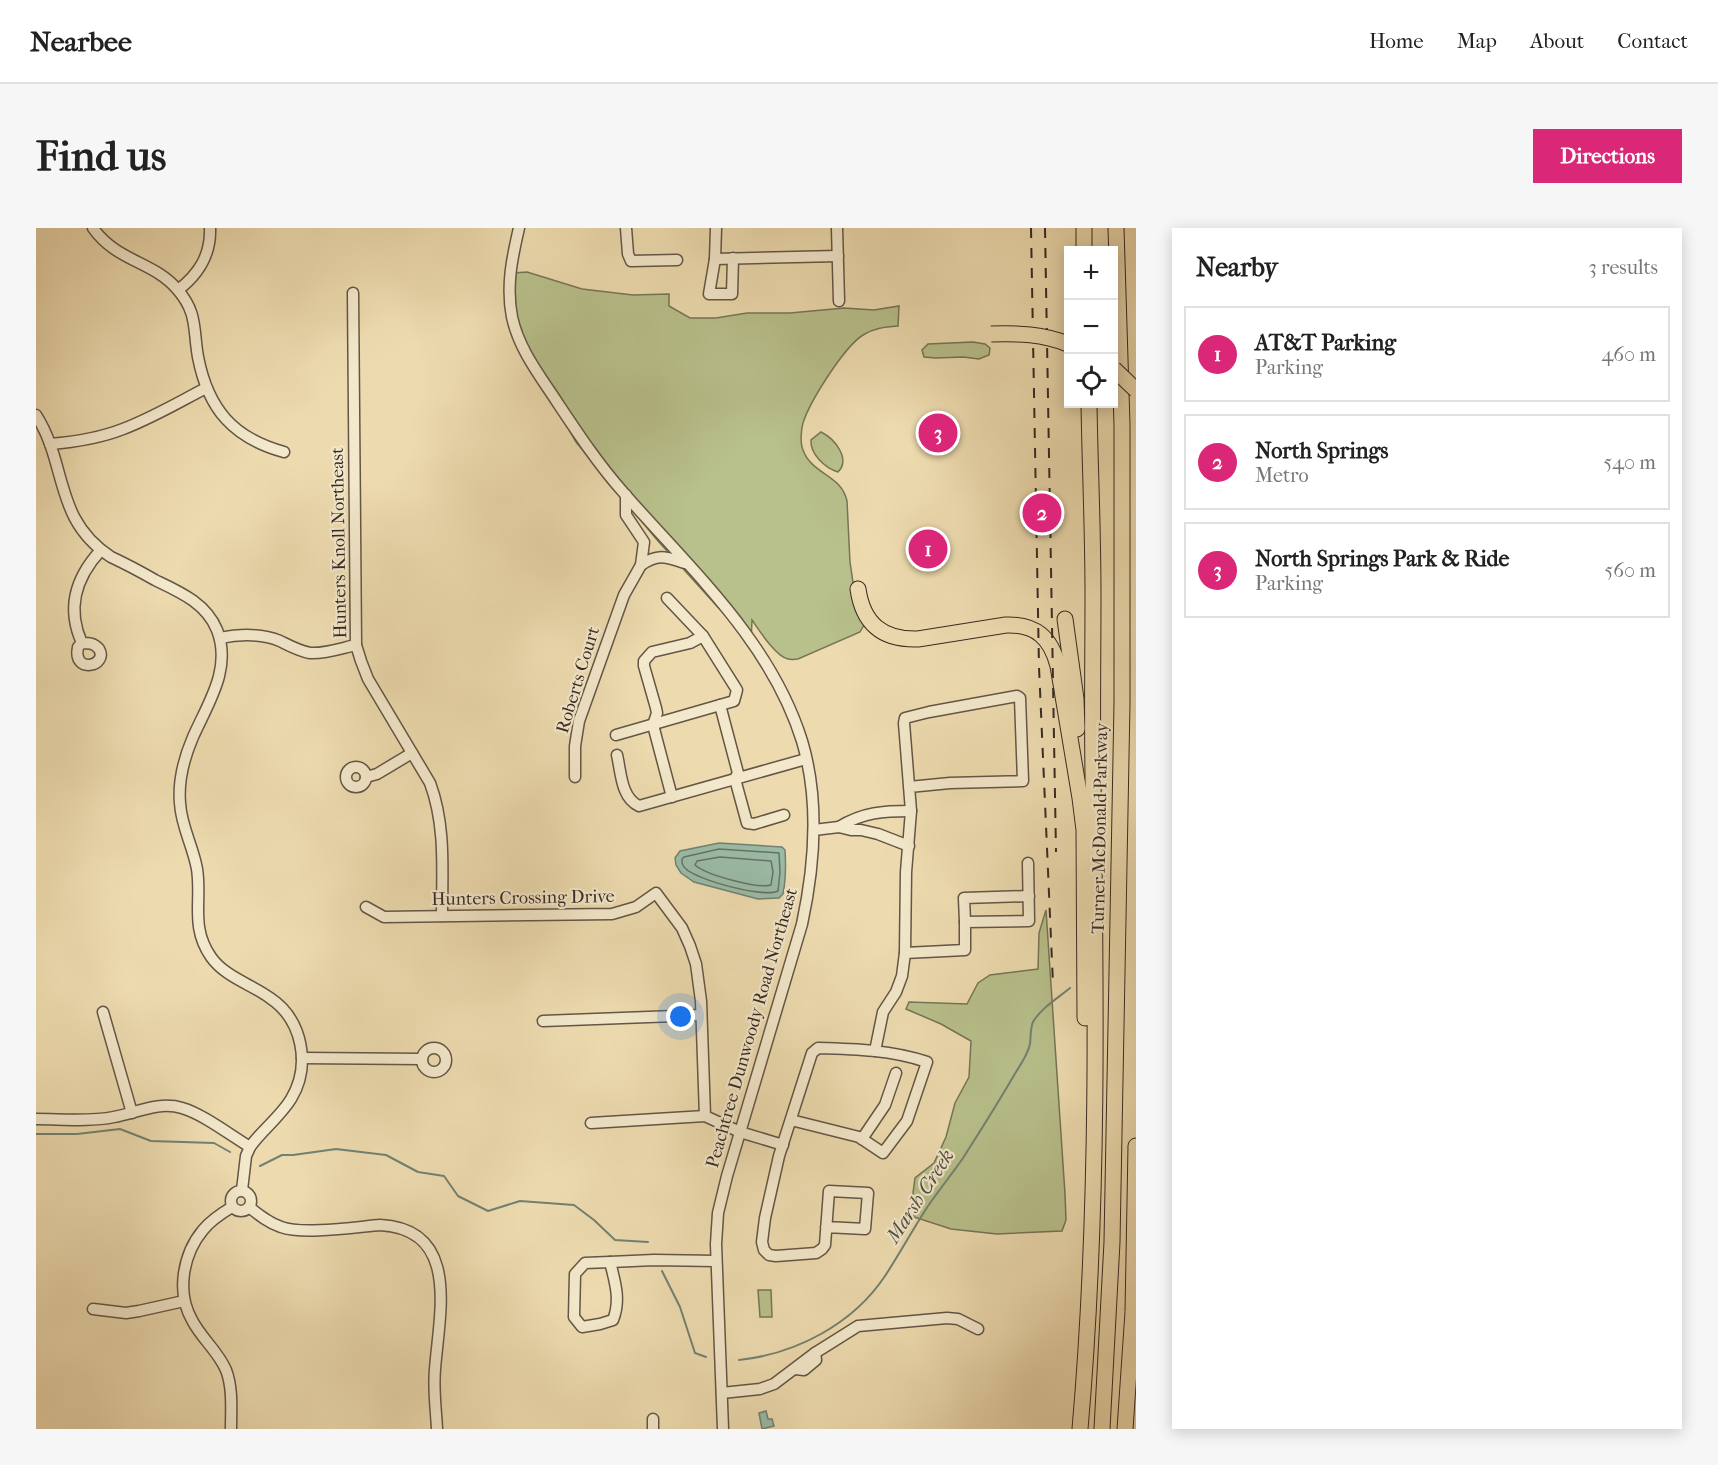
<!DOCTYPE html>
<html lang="en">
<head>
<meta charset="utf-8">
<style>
  body { margin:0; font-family:"IM FELL French Canon",serif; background:#f6f6f6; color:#222 }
  .controls { position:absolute; right:18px; top:18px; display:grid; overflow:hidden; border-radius:0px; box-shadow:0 3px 15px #0003 }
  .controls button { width:54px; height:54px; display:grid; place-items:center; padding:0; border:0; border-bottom:2px solid #e0e0e0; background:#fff; color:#222; font:30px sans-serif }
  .you { position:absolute; left:645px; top:789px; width:21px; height:21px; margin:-15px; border:4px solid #fff; border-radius:50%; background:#1a73e8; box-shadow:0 0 0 9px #1a73e833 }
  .badge { display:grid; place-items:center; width:39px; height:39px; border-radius:50%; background:#db2777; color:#fff; font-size:20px; font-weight:700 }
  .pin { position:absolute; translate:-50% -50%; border:3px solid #fff; box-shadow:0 2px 6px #0006 }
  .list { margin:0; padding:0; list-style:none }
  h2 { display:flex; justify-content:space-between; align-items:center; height:78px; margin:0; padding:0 24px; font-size:26px }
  h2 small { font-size:20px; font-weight:400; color:#767676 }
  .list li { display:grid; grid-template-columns:39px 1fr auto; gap:18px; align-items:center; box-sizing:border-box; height:96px; margin:0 12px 12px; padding:0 12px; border:2px solid #e0e0e0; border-radius:0px }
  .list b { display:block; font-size:22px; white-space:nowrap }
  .list p { margin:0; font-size:20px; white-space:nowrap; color:#767676 }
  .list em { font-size:20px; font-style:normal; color:#767676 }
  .icon { flex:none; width:33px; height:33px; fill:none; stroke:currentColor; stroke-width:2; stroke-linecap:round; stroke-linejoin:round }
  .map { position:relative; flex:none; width:1100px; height:1201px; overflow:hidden; border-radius:0px }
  header { display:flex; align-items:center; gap:36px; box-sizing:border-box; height:84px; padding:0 30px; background:#fff; border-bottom:2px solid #e0e0e0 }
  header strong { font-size:28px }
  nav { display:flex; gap:33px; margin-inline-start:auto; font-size:21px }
  .intro { display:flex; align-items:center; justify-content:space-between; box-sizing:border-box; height:144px; padding:0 36px }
  h1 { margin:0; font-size:42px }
  .button { padding:15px 27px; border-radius:0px; background:#db2777; color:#fff; font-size:21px; font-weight:700 }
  main { display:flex; gap:36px; padding:0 36px }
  aside { flex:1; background:#fff; border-radius:0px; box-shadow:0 3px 15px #0003 }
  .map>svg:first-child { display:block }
  .green { fill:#b8c08b; stroke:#767457; stroke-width:1.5 }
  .water { fill:#9abba7; stroke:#728172; stroke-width:1.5 }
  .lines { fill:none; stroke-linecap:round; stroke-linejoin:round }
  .shore { stroke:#687265; stroke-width:1.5 }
  .stream { stroke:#728172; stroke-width:2 }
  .minor-casing { stroke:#635646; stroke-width:13 }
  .highway-casing { stroke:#352923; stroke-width:17 }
  .minor { stroke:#f3e8cb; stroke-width:10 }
  .highway { stroke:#eddbaf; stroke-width:15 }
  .rail { stroke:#352923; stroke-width:2; stroke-dasharray:10 10; stroke-linecap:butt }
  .highway-bridge-casing { stroke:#352923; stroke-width:17; stroke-linecap:butt }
  .highway-bridge { stroke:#eddbaf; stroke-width:15 }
  .labels { text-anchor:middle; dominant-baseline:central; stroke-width:4.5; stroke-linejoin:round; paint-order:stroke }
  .street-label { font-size:18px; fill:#352923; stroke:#f3e8cb }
  .water-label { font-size:20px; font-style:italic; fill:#4e4e44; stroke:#f3e8cb }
</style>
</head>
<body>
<header>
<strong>Nearbee</strong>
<nav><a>Home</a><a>Map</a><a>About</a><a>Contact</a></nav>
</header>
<div class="intro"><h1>Find us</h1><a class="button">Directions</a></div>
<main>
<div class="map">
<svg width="1100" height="1201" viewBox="0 0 1100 1201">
  <rect width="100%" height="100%" fill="#eddbaf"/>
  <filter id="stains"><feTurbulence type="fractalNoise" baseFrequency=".00333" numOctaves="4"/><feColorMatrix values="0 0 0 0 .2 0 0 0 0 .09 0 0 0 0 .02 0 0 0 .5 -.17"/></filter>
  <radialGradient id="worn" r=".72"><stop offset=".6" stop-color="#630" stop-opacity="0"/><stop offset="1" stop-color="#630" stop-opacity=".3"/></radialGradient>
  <!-- green -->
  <g class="green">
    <path d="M491 44 546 61 597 67 633 66V78L654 90H680L711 85H754L808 80 838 82 863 78 862 98C849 99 838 100 827 107 808 119 774 173 767 195 765 202 764 215 767 222 776 247 805 246 811 273L814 334 819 368 828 397 824 404 762 431C759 431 756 432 752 431 740 429 723 402 716 392L715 416 622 313 540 214 478 105 477 45Z"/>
    <polygon points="937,114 949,116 954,120 953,127 943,131 927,129 900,130 888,129 886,122 892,116"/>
    <path d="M785 204C799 211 815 231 802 244 789 240 774 226 775 212Z"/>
    <polygon points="1010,682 1029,966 1030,992 1026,1003 961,1006 915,1001 878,989 877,965 879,950 898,935 910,909 919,875 933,849 935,813 905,796 870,781 873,774 931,776 942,755 954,747 1002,741 1003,705"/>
    <polygon points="722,1062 735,1062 736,1089 724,1089"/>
  </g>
  <!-- water -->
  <g class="water">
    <path d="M683 615 746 619 749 622C750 637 750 651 747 666L743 670 722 671 658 654 645 645 640 637 639 630 644 623Z"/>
    <polygon points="730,1183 732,1191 736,1191 738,1198 726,1201 723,1185"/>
  </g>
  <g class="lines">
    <!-- shore -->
    <g class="shore">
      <path d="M683 621 743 625 744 644 742 663C727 670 660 652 649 640 646 637 646 635 646 631L648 629Z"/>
      <path d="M684 629 735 633 737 644 735 657C722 661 670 647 659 637L661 633Z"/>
    </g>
    <!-- stream -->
    <g class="stream">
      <polyline points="0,906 41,906 84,901 115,913 178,915 194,924"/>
      <polyline points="224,938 246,927 257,927 300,921 350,927 382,944 408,948 422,968 452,983 484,973 538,977 558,992 579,1012 612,1014"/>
      <polyline points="626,1043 644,1079 659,1125 670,1129"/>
      <path d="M703 1132C760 1126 817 1096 849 1048 864 1025 877 1001 892 978 903 962 916 946 927 930 945 902 963 873 980 844 985 836 992 826 994 816 995 808 994 801 997 794 1005 780 1022 770 1034 760"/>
    </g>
    <defs>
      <g id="minor">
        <path d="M57 0C81 34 117 33 141 61 162 85 157 101 162 129 172 181 197 210 248 224"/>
        <path d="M483 0C476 30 470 58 476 89 483 122 505 149 523 177 543 207 563 237 587 264 654 341 735 413 766 513 784 573 779 636 766 696L691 948 682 985 680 1016 687 1201"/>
        <polyline points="590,0 592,26 595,33 641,32"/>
        <polyline points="680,0 679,31 802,28"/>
        <polyline points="801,0 803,73"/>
        <polyline points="679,31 673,66 696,66 697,30"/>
        <path d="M142 62C163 46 175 27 174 0"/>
        <path d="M317 65 320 417 325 433 332 451 394 555C410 598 406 643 406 688"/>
        <path d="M0 187C32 237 17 291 75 329 90 336 105 344 119 352 144 364 170 375 181 402 196 441 172 475 157 509 148 530 142 552 144 575 145 598 157 618 161 641 166 673 154 699 175 729 189 749 215 756 234 770 267 792 275 838 255 871 244 889 226 902 214 919L210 928 206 962"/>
        <path d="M14 216C39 214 64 210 87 201 116 190 143 174 170 160"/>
        <path d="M590 267V287L608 314 605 337C623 325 630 329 649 335"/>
        <path d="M184 410C204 406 224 405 244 413 254 418 263 423 274 425 289 426 306 420 320 417"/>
        <path d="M46 415 42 419C36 447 73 438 63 421 58 415 53 415 46 415 30 380 40 349 65 322"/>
        <polyline points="684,477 702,545 699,551 711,595 718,596 748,587"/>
        <polyline points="580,507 698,473 701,462 667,408 631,370"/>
        <path d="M581 527C585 544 585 570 603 578L770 531"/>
        <circle cx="320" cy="549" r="10"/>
        <polyline points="330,549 341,546 376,525"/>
        <polyline points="539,549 539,518 543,493 588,367 605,337"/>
        <polyline points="636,569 617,497 621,485 620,480 608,438 608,433 616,424 654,415 667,408"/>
        <path d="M803 599C827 584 848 583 875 583"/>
        <polyline points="778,602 803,599 815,602 825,602 842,606 873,618"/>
        <polyline points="330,679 348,689 576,686 600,679 620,665 646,700 654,718 660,736 665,773 669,888"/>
        <polyline points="929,694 928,670 993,668"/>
        <polyline points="869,725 929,722 929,694 993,693 992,635"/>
        <polyline points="67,784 96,885"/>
        <polyline points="507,793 665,787"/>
        <circle cx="398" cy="832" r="12"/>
        <polyline points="839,823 847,784 860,764 866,748 869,725 870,644 875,583 868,495 869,490 893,484 981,468 984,470 987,553 914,555 873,559"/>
        <polyline points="266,830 386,831"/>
        <path d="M0 891C25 891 53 894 78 889 100 885 123 873 146 880 167 886 194 907 214 919"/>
        <path d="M755 892 823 909 847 925 871 893 891 834C856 822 819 821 782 820L776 825 743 928 729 990 726 1014 728 1022 733 1027 740 1028 780 1025 786 1021 789 1017 793 963 832 965 829 1001 790 999"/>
        <polyline points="555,895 669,888 704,904 747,917"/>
        <polyline points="826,911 849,877 860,845"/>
        <circle cx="205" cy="973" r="10"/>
        <path d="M213 979C223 987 233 995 245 999 267 1007 320 999 344 997 425 1001 403 1087 399 1141 397 1161 400 1181 401 1201"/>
        <path d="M574 1034C579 1054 585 1072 577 1092L564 1096 546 1099 538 1089 539 1046 549 1035Z"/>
        <polyline points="574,1034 618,1032 680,1033"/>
        <polyline points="57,1081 90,1085 103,1083 148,1073"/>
        <polyline points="759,1141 768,1142 780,1132 779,1125"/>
        <polyline points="686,1165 724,1161 738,1156 779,1125 822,1098 911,1090 922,1091 942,1101"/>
        <path d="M195 1201C195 1182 197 1160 190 1142 182 1123 165 1110 156 1092 140 1064 147 1026 167 1002 175 992 186 985 196 979"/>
        <polyline points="617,1201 617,1191"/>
      </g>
      <g id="highway">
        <polyline points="1048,0 1048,22"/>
        <path d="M822 361C827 396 847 412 882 411L970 397C1000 396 1015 410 1022 438L1044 570 1048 602 1049 790"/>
        <polyline points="1029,391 1040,471 1041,501"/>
        <path d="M1044 1201C1063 984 1060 765 1057 547 1056 486 1057 426 1057 366 1057 303 1054 239 1053 176"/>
        <polyline points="1066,1201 1076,1014 1086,475 1086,197 1080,0"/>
        <polyline points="1089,1201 1097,1084 1100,918"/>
      </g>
    </defs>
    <!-- minor casing -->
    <use href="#minor" class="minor-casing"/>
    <!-- highway casing -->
    <use href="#highway" class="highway-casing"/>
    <!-- minor -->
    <use href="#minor" class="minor"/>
    <!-- highway -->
    <use href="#highway" class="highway"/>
    <!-- rail -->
    <g class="rail">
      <polyline points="995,0 1003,439 1017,756"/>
      <polyline points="1009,0 1020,624"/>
    </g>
    <defs>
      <g id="highway-bridge">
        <path d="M955 106C982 105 1007 106 1032 116"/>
        <polyline points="1078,141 1100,162"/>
      </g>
    </defs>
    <!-- highway-bridge casing -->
    <use href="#highway-bridge" class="highway-bridge-casing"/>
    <!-- highway-bridge -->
    <use href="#highway-bridge" class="highway-bridge"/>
  </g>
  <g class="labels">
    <!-- street labels -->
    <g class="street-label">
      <text transform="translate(303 315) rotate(-91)">Hunters Knoll Northeast</text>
      <text transform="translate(542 452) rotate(-73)">Roberts Court</text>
      <text transform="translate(1064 600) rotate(-89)">Turner McDonald Parkway</text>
      <text transform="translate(487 670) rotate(-1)">Hunters Crossing Drive</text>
      <text transform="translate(716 800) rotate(-74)">Peachtree Dunwoody Road Northeast</text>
    </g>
    <!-- water labels -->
    <g class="water-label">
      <text transform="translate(884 968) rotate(-57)">Marsh Creek</text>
    </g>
  </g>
  <rect width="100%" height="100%" filter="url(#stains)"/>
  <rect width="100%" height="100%" fill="url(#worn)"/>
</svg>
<div class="controls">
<button>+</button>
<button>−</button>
<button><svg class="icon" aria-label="locate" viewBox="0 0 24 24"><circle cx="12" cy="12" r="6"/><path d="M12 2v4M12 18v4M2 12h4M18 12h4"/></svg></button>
</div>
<div class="you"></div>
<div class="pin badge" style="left:892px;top:321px">1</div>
<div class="pin badge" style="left:1006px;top:285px">2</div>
<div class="pin badge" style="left:902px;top:205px">3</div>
</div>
<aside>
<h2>Nearby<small>3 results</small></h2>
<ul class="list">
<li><span class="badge">1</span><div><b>AT&amp;T Parking</b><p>Parking</p></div><em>460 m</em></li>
<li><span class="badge">2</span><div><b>North Springs</b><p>Metro</p></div><em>540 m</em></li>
<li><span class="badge">3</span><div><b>North Springs Park &amp; Ride</b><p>Parking</p></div><em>560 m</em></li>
</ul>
</aside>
</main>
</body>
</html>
